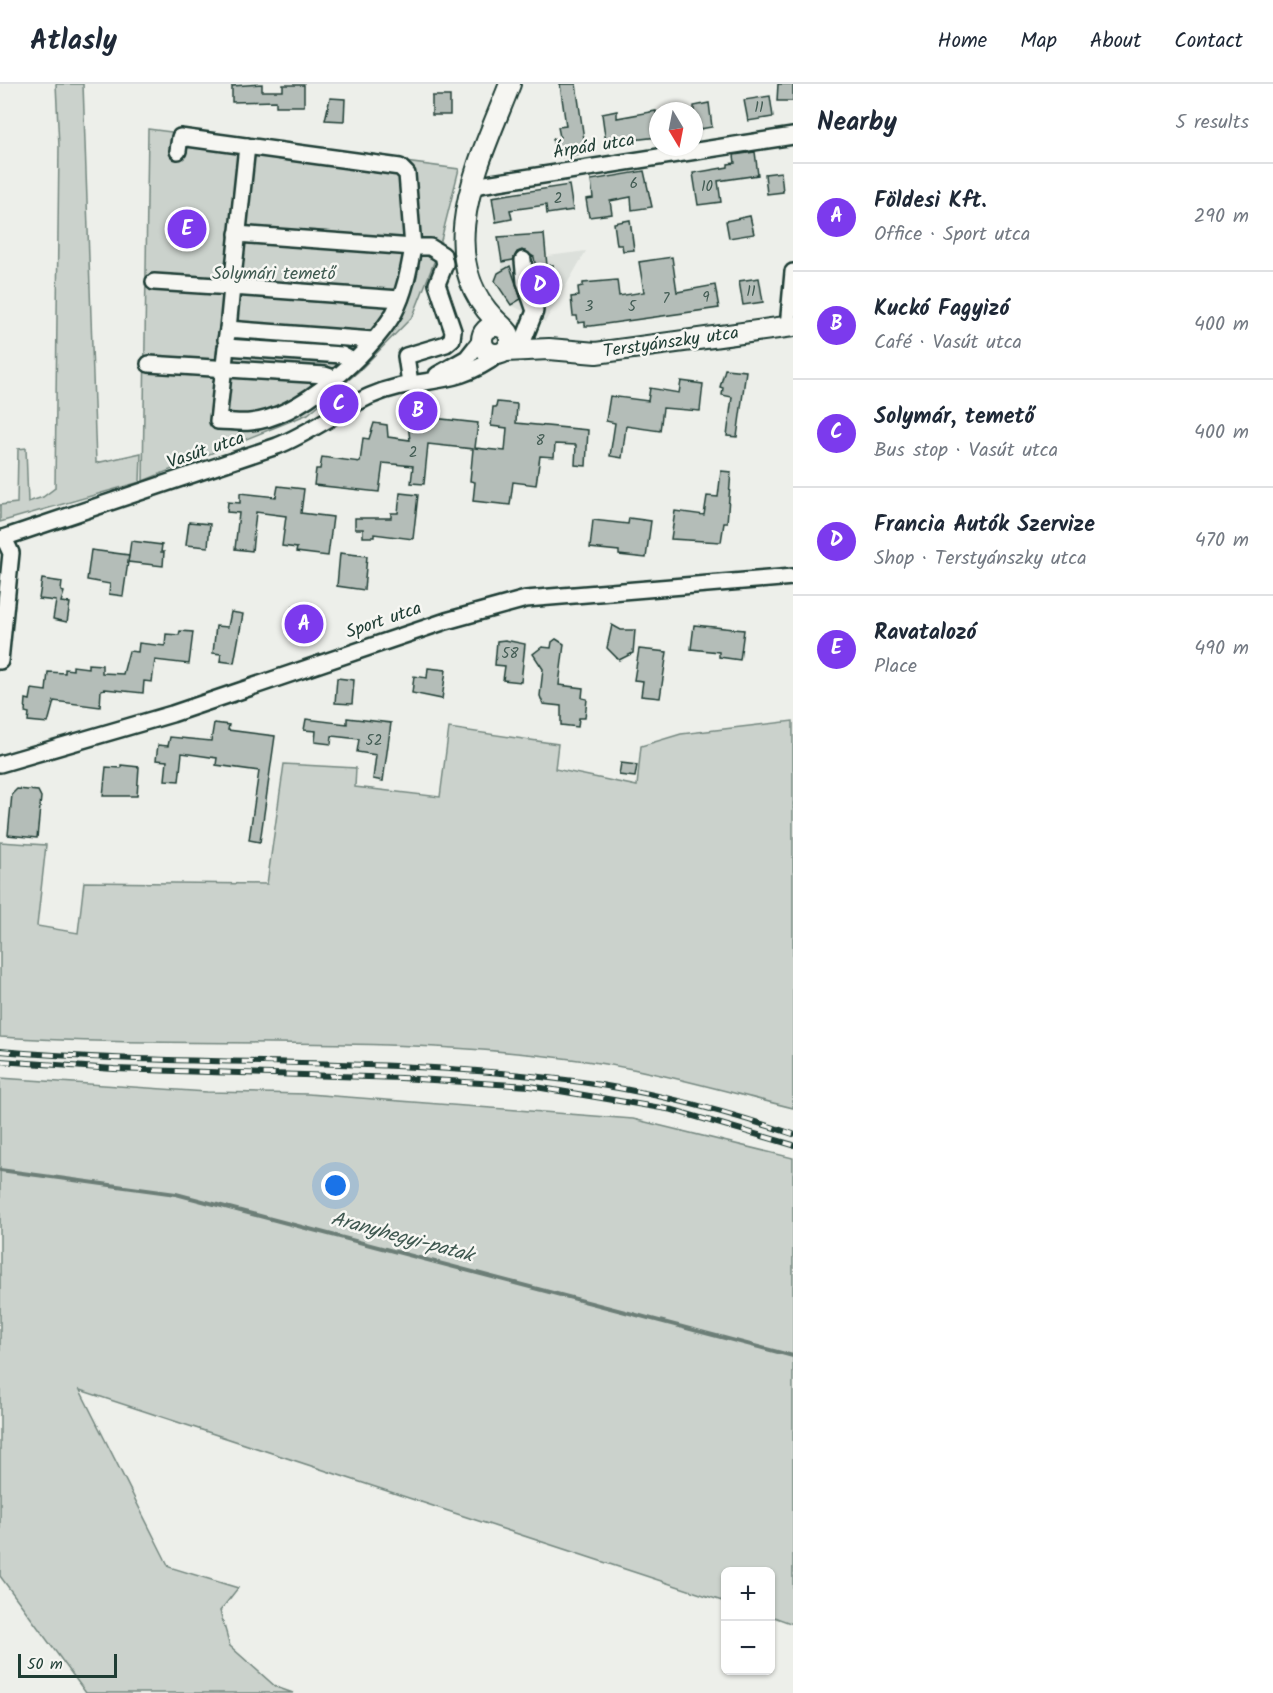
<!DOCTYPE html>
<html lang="en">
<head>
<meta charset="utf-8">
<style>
  body { margin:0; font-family:Kalam,sans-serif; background:#f2f2f3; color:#1f2937 }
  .controls { position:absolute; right:18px; bottom:18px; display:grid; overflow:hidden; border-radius:9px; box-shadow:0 2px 4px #0004 }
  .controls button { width:54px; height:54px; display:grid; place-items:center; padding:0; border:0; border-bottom:2px solid #e0e1e3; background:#fff; color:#1f2937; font:30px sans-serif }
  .compass { position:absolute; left:649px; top:18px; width:54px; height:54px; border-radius:50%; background:#fff; box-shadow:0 2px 4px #0004; rotate:170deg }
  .scale { position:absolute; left:18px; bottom:15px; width:99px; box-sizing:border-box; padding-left:6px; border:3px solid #1f3d34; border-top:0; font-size:16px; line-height:21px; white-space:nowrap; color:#1f3d34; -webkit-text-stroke:4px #f6f6f2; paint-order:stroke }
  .you { position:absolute; left:336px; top:1102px; width:21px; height:21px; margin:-15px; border:4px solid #fff; border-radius:50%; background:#1a73e8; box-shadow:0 0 0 9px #1a73e833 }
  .badge { display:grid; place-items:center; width:39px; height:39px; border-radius:50%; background:#7c3aed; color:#fff; font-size:20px; font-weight:700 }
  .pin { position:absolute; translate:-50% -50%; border:3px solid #fff; box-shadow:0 2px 6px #0006 }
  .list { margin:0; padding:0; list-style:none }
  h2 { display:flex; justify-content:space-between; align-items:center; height:78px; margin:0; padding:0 24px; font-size:26px }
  h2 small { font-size:20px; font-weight:400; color:#747a83 }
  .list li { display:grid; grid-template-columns:39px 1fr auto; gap:18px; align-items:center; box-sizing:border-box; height:108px; padding:0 24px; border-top:2px solid #e0e1e3 }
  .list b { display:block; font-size:22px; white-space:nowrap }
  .list p { margin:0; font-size:20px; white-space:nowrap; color:#747a83 }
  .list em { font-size:20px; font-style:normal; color:#747a83 }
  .map { position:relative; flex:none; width:793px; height:1609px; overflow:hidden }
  header { display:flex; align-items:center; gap:36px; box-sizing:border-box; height:84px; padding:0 30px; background:#fff; border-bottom:2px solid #e0e1e3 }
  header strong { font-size:28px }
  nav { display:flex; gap:33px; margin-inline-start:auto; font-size:21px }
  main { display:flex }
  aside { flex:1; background:#fff }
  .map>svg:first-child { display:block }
  .built { fill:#dce0db }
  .green { fill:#cbd2cc; stroke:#758880; stroke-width:1.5 }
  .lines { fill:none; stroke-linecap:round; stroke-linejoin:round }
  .stream { stroke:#6c7e77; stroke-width:4 }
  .building { fill:#b4bdb8; stroke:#1f3d34; stroke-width:1.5 }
  .minor-casing { stroke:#1f3d34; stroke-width:20 }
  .major-casing { stroke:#1f3d34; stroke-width:24 }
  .minor { stroke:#f6f6f2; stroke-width:15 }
  .major { stroke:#f6f6f2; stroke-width:20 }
  .rail-casing { stroke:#1f3d34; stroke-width:6 }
  .rail { stroke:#f6f6f2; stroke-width:4; stroke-dasharray:11; stroke-linecap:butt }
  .labels { text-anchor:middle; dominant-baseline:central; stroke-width:5; stroke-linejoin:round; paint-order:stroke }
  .number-label { font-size:15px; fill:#445d55 }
  .street-label { font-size:18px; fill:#1f3d34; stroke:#f6f6f2 }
  .park-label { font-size:18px; fill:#415b52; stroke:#f6f6f2 }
  .water-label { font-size:20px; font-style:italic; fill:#3f5850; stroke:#f6f6f2 }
</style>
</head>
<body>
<header>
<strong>Atlasly</strong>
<nav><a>Home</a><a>Map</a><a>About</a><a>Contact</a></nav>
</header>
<main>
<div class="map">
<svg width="793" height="1609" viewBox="0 0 793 1609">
  <rect width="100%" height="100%" fill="#edefea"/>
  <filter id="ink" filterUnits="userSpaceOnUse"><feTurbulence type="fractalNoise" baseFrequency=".0167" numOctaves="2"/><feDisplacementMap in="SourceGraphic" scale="12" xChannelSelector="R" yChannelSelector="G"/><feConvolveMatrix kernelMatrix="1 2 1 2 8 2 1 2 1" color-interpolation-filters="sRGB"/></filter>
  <g filter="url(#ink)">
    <!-- built -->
    <polygon class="built" points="586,167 545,238 511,221 518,216 516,193 511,187 502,186 502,178"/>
    <!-- green -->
    <g class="green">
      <polygon points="56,0 83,0 96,379 141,369 140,398 0,438 0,421 17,419 18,365 26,364 28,418 43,413 55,404 59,62"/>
      <polygon points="148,45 459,85 438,168 413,232 359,287 308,330 143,397"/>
      <path d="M793 637V1024C720 1006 646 984 571 975 382 950 190 965 0 953V758L46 761 37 842 78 849 84 798 267 800 284 680 356 684 355 703 440 713 449 644 558 660 555 685 637 702 641 662 681 650Z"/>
      <polygon points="0,994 207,1008 308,1010 633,1035 793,1074 793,1540 771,1532 770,1488 726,1488 725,1518 80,1306 169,1483 238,1504 220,1527 230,1562 276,1603 293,1609 86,1609 0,1492"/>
    </g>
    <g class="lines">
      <!-- stream -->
      <polyline class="stream" points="0,1086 176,1110 793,1272"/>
    </g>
    <!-- building -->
    <g class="building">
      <polygon points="262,0 262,7 283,7 283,1 304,1 304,22 276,22 276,17 232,18 232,2"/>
      <polygon points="560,0 576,0 586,69 559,73 557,64 554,64 553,55 560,53 558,43 566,42"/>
      <polygon points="778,0 793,0 793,17 777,17"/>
      <rect x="432" y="12" width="18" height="19"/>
      <polygon points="770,12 773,33 748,37 744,16"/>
      <polygon points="330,14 345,15 344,37 325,36"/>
      <polygon points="709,19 712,43 694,46 694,22"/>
      <polygon points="617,27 617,34 656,27 658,53 606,59 602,30"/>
      <polygon points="755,68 758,91 718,97 721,118 698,121 693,89 728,83 728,80 735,79 734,71"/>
      <polygon points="644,87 652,123 632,126 631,113 610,117 612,130 589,133 586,115 593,114 591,96"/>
      <polygon points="781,88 783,108 767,110 765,90"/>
      <polygon points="569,101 573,126 547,130 546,121 510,126 512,135 496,138 492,113"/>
      <polygon points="750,132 754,150 729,154 726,137"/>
      <polygon points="176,134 198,134 197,156 176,155"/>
      <polygon points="630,136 634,166 623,167 622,161 617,161 614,139"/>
      <polygon points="544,150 547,182 553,181 555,211 540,212 534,173 522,166 517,168 513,176 502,178 498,153"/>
      <polygon points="672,173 677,208 715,201 719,224 591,242 585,242 585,238 578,239 577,232 573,232 571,213 579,212 578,203 583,202 583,199 617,196 619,212 644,208 639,178"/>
      <polygon points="510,182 521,215 511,221 495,197 498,189"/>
      <polygon points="759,194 763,218 743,221 739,197"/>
      <polygon points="725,285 746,287 737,353 727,352 732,313 722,311 723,304 720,303"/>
      <polygon points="681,297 703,300 700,327 663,324 660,347 626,342 622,374 610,372 615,339 606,337 610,312 648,317 650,304 679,309"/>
      <polygon points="497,318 517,320 516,339 588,346 586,382 575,381 576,361 555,360 554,373 540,372 536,401 513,398 510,421 473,417 475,398 470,397 473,365 428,360 424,400 411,399 413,382 383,379 379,408 314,401 316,385 320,385 322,373 360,378 363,354 369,355 374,339 387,341 388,353 410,356 406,326 431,322 433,334 478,339 475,364 505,367 507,344 491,342 493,323 496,323"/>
      <polygon points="721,387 731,388 727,439 724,439 721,458 671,455 675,427 704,431 707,412 718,413"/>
      <polygon points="278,402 304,405 301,429 333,433 328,472 296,468 297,464 282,462 286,432 256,428 252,467 235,465 239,429 227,428 228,418 240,419 240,409 276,413"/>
      <polygon points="400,409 418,411 413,455 374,450 374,453 363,453 363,445 355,445 355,434 391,434 391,429 398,429"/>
      <polygon points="629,434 651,437 646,474 619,471 619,467 590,464 593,436 628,440"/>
      <polygon points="189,438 210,440 208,463 186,461"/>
      <polygon points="131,457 162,461 161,468 164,468 163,482 128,478"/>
      <polygon points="91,466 129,471 123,512 109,510 110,500 87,496"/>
      <polygon points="340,469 367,472 364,506 337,502"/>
      <polygon points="42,495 62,498 61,507 64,508 61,518 70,519 67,538 53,535 56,517 39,515"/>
      <polygon points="293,522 317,525 314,546 291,544"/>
      <polygon points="231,528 243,530 234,579 220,577 221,570 213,569 216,542 228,543"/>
      <polygon points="612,541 621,546 635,546 633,569 619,576 607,564"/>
      <polygon points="694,541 744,546 740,576 719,573 719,568 691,565"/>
      <polygon points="180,547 193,548 189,580 155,576 152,598 144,597 143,609 105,605 101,606 100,623 54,617 48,639 28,637 29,629 25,628 26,615 30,616 32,605 46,607 48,588 65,589 65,585 73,586 73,582 88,584 88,580 102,581 102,589 123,590 129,567 138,568 139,559 165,562 166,550 179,551"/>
      <polygon points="556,555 564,560 559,601 583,604 582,614 587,615 585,634 579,634 578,643 561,641 561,622 543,620 540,612 543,585 533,570 542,563 551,564 552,558"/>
      <polygon points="505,556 525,560 521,598 503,596 505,582 495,581 497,557"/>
      <polygon points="639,565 667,568 660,614 641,612 643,597 634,596"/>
      <polygon points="428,584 446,586 442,615 412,609 414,592 427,594"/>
      <polygon points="337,594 354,596 352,620 335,619"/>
      <polygon points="347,634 391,639 383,697 373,695 376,671 357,668 359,655 332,652 331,660 315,658 316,647 304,646 306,635 347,640"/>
      <polygon points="214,639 229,641 228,646 275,652 260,758 249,756 259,687 216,681 217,674 182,669 179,697 165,696 167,677 156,676 158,661 168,662 170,653 211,657"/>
      <polygon points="621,679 637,681 635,693 619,691"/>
      <polygon points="121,681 139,683 137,712 103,712 106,683 121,684"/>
      <polygon points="17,705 38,707 41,713 37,754 8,751 12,710"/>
    </g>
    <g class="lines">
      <defs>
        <g id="minor">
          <polyline points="178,67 180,53 400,83 407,90 413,163 237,150"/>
          <polyline points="473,102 793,52"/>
          <polyline points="523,176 525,198 535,227 524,255"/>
          <polyline points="154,198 232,203 247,62"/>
          <polyline points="788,243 793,188"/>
          <polyline points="228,245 232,203 400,215"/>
          <polyline points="226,256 228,245 373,256"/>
          <path d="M353 277 342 271 226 263 218 337C228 337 240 339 250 338 299 334 370 270 394 229 405 208 409 186 413 163H430L443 171 445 180 437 200 453 247 452 255 446 260 406 272 410 299"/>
          <polyline points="149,280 325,291 334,294"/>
          <polyline points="437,291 467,274 482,255"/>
          <path d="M0 455 277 362C310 349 338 327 370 312 417 291 455 305 499 270"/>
          <polyline points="0,577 11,469 4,454"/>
          <polyline points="0,680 172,630 446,537 526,515 793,493"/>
        </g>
        <g id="major">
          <circle cx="496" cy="256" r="14"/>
          <path d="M503 243C426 177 480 77 510 0"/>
          <polyline points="505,267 549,265 596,269 793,242"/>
        </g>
      </defs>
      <!-- minor casing -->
      <use href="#minor" class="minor-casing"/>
      <!-- major casing -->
      <use href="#major" class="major-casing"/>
      <!-- minor -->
      <use href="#minor" class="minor"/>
      <!-- major -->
      <use href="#major" class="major"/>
      <defs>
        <g id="rail">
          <path d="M0 967C193 984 389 971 581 998 654 1008 724 1027 793 1050"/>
          <polyline points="0,977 114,985 401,994 530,1002 673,1026 793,1061"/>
        </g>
      </defs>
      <!-- rail casing -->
      <use href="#rail" class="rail-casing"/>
      <!-- rail -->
      <use href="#rail" class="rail"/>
    </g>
  </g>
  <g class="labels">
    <!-- number labels -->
    <g class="number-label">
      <text x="759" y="24">11</text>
      <text x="634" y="100">6</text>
      <text x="707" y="103">10</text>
      <text x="558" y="115">2</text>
      <text x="751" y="208">11</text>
      <text x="706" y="214">9</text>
      <text x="666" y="215">7</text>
      <text x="589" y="223">3</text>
      <text x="632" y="223">5</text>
      <text x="540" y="357">8</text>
      <text x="413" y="369">2</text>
      <text x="510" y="570">58</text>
      <text x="374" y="657">52</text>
    </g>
    <!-- street labels -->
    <g class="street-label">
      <text transform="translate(594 63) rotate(-9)">Árpád utca</text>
      <text transform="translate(671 259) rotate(-8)">Terstyánszky utca</text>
      <text transform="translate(206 367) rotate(-19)">Vasút utca</text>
      <text transform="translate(384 537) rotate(-19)">Sport utca</text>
    </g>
    <!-- park labels -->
    <g class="park-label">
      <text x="274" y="190">Solymári temető</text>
    </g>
    <!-- water labels -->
    <g class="water-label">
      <text transform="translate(402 1154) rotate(15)">Aranyhegyi-patak</text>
    </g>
  </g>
</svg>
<div class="controls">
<button>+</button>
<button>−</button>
</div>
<svg class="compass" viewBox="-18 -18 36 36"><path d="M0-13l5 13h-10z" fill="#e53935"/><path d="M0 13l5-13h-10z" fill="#747a83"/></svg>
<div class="scale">50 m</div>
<div class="you"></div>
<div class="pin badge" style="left:304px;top:540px">A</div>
<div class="pin badge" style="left:418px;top:327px">B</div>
<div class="pin badge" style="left:339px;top:320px">C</div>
<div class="pin badge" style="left:540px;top:201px">D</div>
<div class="pin badge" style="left:187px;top:145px">E</div>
</div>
<aside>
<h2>Nearby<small>5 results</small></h2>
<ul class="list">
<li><span class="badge">A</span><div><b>Földesi Kft.</b><p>Office · Sport utca</p></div><em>290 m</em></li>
<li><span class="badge">B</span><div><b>Kuckó Fagyizó</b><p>Café · Vasút utca</p></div><em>400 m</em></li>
<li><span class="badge">C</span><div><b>Solymár, temető</b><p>Bus stop · Vasút utca</p></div><em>400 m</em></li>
<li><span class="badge">D</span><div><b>Francia Autók Szervize</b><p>Shop · Terstyánszky utca</p></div><em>470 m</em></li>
<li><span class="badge">E</span><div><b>Ravatalozó</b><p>Place</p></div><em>490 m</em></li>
</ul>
</aside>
</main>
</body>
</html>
